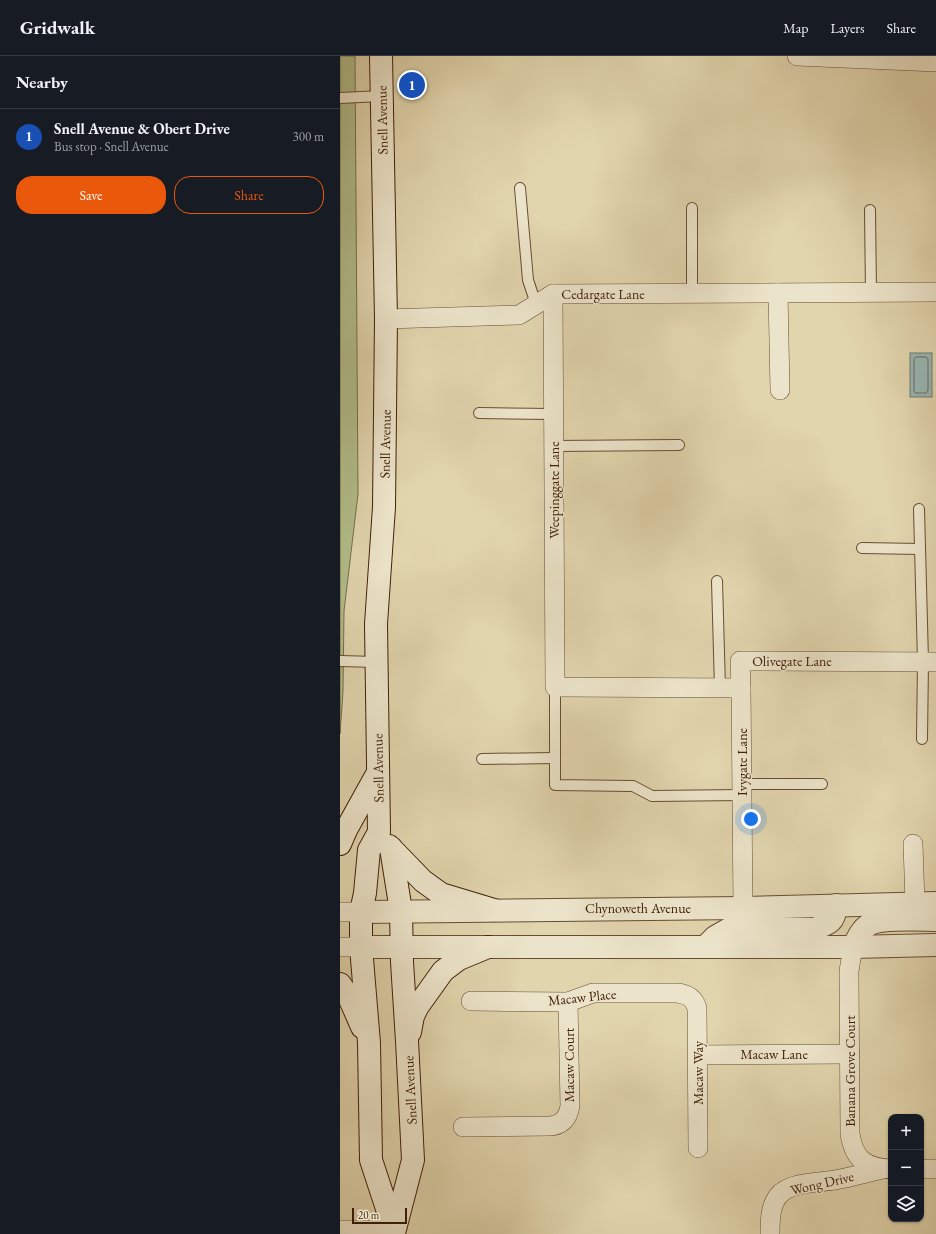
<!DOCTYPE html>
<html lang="en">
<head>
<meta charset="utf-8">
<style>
  body { margin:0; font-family:"EB Garamond",serif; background:#242831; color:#f1f3f6 }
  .controls { position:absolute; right:12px; bottom:12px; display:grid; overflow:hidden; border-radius:8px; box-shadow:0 1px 3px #0004 }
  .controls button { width:36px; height:36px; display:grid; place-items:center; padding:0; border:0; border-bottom:1px solid #363941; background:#171b24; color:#f1f3f6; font:20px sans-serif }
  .scale { position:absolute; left:12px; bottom:10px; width:55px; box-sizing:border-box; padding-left:4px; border:2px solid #402008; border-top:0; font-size:11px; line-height:14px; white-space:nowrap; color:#402008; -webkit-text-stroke:3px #ece4ca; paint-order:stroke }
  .you { position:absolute; left:411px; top:763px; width:14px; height:14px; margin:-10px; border:3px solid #fff; border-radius:50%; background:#1a73e8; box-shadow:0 0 0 6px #1a73e833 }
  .badge { display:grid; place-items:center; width:26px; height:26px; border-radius:50%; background:#ea580c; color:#fff; font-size:13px; font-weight:700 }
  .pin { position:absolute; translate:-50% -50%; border:2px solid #fff; box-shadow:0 1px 4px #0006 }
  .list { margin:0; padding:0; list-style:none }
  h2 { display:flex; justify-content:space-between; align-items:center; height:52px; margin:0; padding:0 16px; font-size:17px }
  h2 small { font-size:13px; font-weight:400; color:#9ea1a6 }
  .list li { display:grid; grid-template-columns:26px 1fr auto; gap:12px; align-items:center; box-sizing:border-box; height:56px; padding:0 16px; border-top:1px solid #363941 }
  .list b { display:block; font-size:15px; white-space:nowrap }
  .list p { margin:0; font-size:13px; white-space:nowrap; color:#9ea1a6 }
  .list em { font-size:13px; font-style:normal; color:#9ea1a6 }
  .actions { display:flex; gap:8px; padding:12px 16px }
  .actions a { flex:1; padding:9px 0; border:1px solid #ea580c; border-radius:16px; text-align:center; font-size:14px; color:#ea580c }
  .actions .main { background:#ea580c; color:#fff }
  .icon { flex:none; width:22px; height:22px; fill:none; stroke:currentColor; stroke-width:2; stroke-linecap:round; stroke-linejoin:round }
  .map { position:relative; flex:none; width:596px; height:1178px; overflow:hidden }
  header { display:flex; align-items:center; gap:24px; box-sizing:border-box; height:56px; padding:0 20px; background:#171b24; border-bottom:1px solid #363941 }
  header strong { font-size:19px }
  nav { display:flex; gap:22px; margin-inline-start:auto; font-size:14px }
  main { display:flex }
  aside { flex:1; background:#171b24 }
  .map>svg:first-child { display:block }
  .green { fill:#b1bd8b; stroke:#786e4a }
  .water { fill:#97b6b4; stroke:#747a6f }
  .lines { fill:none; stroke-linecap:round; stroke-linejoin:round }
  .shore { stroke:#6c6b5e; stroke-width:1 }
  .service-casing { stroke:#684d32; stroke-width:12 }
  .minor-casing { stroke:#684d32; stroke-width:20 }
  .tertiary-casing { stroke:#684d32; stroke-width:24 }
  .secondary-casing { stroke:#402008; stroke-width:24 }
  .service { stroke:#ece4ca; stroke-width:10 }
  .minor { stroke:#ece4ca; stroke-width:19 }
  .tertiary { stroke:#ece4ca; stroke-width:22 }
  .secondary { stroke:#ece4ca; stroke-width:22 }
  .labels { text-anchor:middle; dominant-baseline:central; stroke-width:3; stroke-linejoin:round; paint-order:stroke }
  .street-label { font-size:14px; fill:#402008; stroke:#ece4ca }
</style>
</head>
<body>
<header>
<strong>Gridwalk</strong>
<nav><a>Map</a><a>Layers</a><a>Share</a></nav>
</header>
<main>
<aside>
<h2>Nearby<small></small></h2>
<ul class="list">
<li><span class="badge" style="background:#1a4fb4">1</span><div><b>Snell Avenue &amp; Obert Drive</b><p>Bus stop · Snell Avenue</p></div><em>300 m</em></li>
</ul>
<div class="actions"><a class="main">Save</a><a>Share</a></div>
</aside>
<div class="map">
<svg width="596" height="1178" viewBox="0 0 596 1178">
  <rect width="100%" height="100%" fill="#e1d5ae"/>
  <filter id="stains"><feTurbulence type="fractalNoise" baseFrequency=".005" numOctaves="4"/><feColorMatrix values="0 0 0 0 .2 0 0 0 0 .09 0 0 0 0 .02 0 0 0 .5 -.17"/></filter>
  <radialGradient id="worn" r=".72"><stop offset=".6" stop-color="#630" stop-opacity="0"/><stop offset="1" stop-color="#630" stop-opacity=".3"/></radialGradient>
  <!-- green -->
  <polygon class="green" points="0,0 15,0 18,438 4,555 3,635 0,678"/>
  <!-- water -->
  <rect class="water" x="570" y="297" width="22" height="44"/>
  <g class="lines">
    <!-- shore -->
    <polygon class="shore" points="576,301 586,301 588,303 588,335 586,337 576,337 574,336 574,303"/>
    <defs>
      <g id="service">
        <polyline points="0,42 41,40"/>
        <polyline points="180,132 188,224 196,248"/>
        <polyline points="352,152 352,237"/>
        <polyline points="530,154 531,236"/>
        <polyline points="139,357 213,358"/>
        <polyline points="214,390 339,389"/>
        <polyline points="579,453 583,605 582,683"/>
        <polyline points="522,492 580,493"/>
        <polyline points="377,525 380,632"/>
        <polyline points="0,605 36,606"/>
        <polyline points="215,631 215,729 293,730 312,740 402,739"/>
        <polyline points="142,703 214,702"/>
        <polyline points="402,728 482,728"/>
      </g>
      <g id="minor">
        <polyline points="457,0 596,6"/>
        <polyline points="438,237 440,334"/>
        <polyline points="213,238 215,631 401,632 400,605 596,606"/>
        <polyline points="46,263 179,259 213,238 596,236"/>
        <polyline points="401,632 403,852"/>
        <polyline points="573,788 575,847"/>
        <polyline points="0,856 21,856"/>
        <polyline points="0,891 21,891"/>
        <path d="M513 891 509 915 510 1078C514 1103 525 1112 551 1113"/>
        <path d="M131 945 228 946 253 937H337C347 938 354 942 357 952L358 1092"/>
        <polyline points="358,999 510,998"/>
        <path d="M123 1071 210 1070C222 1069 228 1062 230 1050L228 946"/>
        <polyline points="581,1113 596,1113"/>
        <polyline points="0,1174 54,1174"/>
        <path d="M430 1178C430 1164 430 1147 441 1137 455 1125 483 1127 500 1123 515 1120 529 1116 543 1113"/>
      </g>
      <g id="tertiary">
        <polyline points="21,856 403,852 596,847"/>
        <polyline points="21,891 513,891 596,889"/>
        <path d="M365 891 375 881 389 873H474C489 868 495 866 496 849"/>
        <path d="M513 891C517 884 520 875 527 870 538 861 581 864 596 864"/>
      </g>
      <g id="secondary">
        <polyline points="41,0 46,263 44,451 36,568 39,776 29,794 25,837 21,856 21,891 29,987 31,1104 54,1174"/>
        <polyline points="0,788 6,774 37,718"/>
        <polyline points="49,790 83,825 101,838 154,854"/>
        <polyline points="51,792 61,855 62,906 67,985 73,1104 54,1177"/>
        <polyline points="0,928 9,941 22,971"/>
        <polyline points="70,976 73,960 78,950 103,915 119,903 148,891"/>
      </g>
    </defs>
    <!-- service casing -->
    <use href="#service" class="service-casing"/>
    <!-- minor casing -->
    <use href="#minor" class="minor-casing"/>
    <!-- tertiary casing -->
    <use href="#tertiary" class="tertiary-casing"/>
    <!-- secondary casing -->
    <use href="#secondary" class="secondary-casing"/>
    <!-- service -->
    <use href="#service" class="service"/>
    <!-- minor -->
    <use href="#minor" class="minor"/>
    <!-- tertiary -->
    <use href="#tertiary" class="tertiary"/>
    <!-- secondary -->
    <use href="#secondary" class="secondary"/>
  </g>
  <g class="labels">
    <!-- street labels -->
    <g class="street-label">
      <text transform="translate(42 64) rotate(-91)">Snell Avenue</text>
      <text x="263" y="238">Cedargate Lane</text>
      <text transform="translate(45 388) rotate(-89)">Snell Avenue</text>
      <text transform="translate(214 434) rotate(-90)">Weepinggate Lane</text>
      <text x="452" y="605">Olivegate Lane</text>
      <text transform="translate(402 706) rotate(-90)">Ivygate Lane</text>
      <text transform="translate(38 712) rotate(-91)">Snell Avenue</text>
      <text x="298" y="852">Chynoweth Avenue</text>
      <text transform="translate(242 941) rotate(-6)">Macaw Place</text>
      <text x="434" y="998">Macaw Lane</text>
      <text transform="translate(229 1009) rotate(-90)">Macaw Court</text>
      <text transform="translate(510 1015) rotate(-90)">Banana Grove Court</text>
      <text transform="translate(358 1017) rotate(-90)">Macaw Way</text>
      <text transform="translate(70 1034) rotate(-93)">Snell Avenue</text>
      <text transform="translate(482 1127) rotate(-13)">Wong Drive</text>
    </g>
  </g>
  <rect width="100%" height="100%" filter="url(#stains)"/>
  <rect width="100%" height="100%" fill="url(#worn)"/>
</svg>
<div class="controls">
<button>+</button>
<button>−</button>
<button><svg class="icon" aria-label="layers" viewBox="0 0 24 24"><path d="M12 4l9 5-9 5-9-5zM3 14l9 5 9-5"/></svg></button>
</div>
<div class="scale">20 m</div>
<div class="you"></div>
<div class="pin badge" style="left:72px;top:29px;background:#1a4fb4">1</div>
</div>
</main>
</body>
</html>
